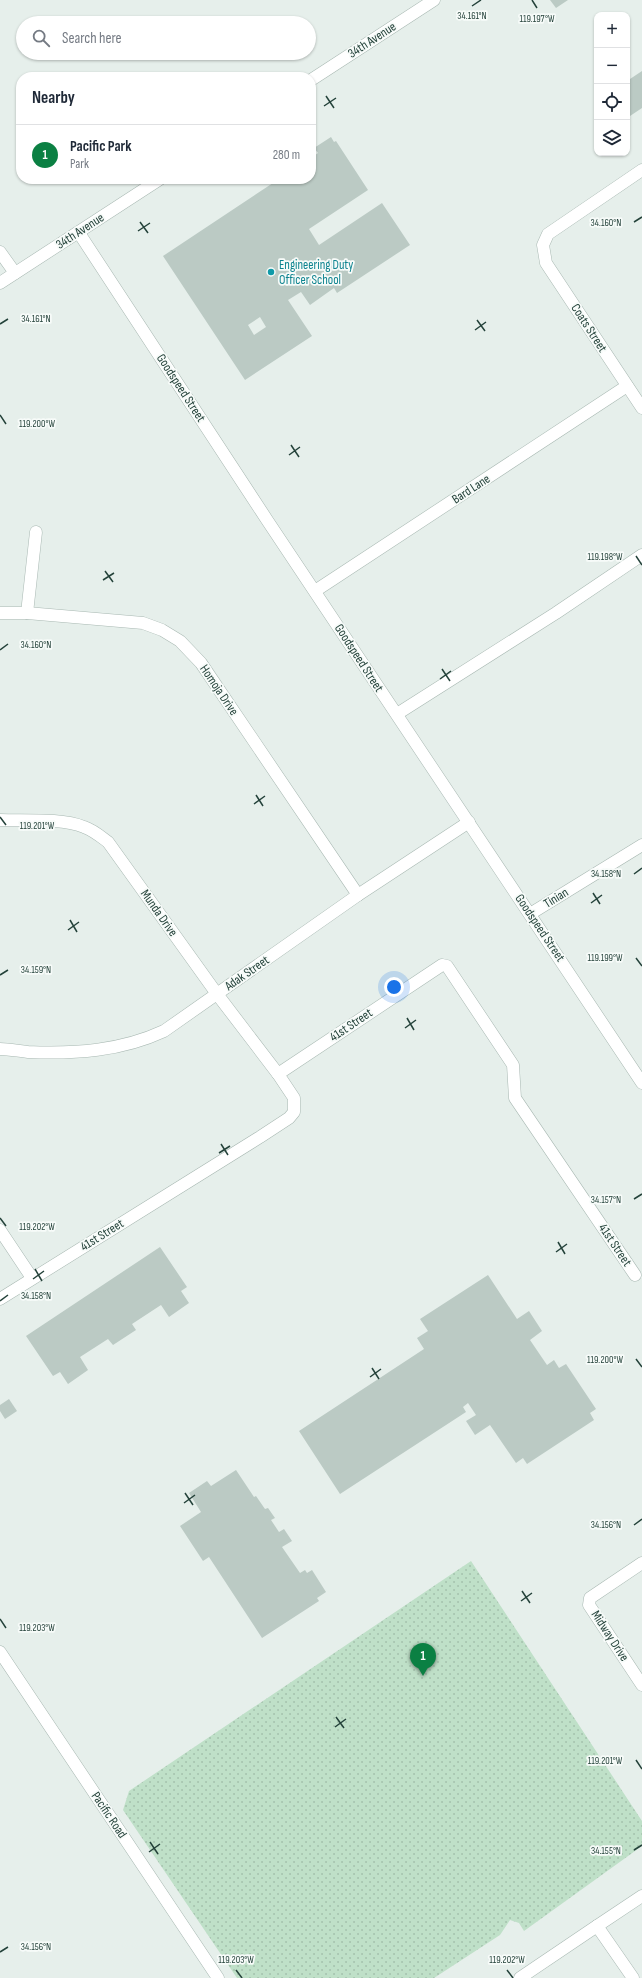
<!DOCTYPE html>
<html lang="en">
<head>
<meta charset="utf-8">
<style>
  body { margin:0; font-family:"Sofia Sans Condensed",sans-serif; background:#f2f2f3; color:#1f2937 }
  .controls { position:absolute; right:12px; top:12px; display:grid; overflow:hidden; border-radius:8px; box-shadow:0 1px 3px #0004 }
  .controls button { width:36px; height:36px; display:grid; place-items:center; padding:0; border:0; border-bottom:1px solid #e0e1e3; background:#fff; color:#1f2937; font:20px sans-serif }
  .you { position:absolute; left:394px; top:987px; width:14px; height:14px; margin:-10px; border:3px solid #fff; border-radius:50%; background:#1a73e8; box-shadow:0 0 0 6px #1a73e833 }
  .badge { display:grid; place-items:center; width:26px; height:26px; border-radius:50%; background:#0b8043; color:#fff; font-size:13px; font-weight:700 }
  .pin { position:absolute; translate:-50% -33px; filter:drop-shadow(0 1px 2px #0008) }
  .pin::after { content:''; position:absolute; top:21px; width:14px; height:12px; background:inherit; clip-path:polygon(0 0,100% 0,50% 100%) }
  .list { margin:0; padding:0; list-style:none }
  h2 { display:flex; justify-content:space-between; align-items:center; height:52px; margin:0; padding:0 16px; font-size:17px }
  h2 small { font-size:13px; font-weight:400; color:#747a83 }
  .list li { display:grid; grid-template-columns:26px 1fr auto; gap:12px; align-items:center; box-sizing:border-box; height:60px; padding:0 16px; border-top:1px solid #e0e1e3 }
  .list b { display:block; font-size:15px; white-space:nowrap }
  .list p { margin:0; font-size:13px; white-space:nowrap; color:#747a83 }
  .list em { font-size:13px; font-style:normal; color:#747a83 }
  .icon { flex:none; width:22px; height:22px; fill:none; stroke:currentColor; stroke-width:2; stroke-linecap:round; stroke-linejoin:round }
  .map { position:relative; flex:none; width:642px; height:1978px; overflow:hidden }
  .search { position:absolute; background:#fff; box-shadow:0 1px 3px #0004; left:16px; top:16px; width:300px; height:44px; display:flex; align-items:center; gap:10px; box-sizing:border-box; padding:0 14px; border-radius:22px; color:#747a83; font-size:15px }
  .panel { position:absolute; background:#fff; box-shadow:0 1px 3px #0004; left:16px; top:72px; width:300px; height:112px; border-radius:16px }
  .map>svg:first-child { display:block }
  .grass { fill:url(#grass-dots) }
  .building { fill:#bbcac4; fill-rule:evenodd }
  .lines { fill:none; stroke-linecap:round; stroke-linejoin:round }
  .minor-casing { stroke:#a8b8b2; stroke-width:13 }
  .tertiary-casing { stroke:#a8b8b2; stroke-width:13 }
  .minor { stroke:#fff; stroke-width:12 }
  .tertiary { stroke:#fff; stroke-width:12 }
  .ticks { fill:none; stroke:#24423a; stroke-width:1.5 }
  .culture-dot { fill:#0f9aa8; stroke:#f7fbf9; stroke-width:1.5 }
  .labels { text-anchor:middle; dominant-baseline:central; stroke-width:3.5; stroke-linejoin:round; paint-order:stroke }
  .street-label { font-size:13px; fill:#24423a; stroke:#f7fbf9 }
  .culture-label { font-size:13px; fill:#0d838f; stroke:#f7fbf9; text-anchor:start }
  .ticks-label { font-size:10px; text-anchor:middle; fill:#24423a; stroke:#f7fbf9; stroke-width:3.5; stroke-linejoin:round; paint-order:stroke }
</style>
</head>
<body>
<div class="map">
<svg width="642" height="1978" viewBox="0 0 642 1978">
  <defs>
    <pattern id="grass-dots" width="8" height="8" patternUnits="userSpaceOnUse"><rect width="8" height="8" fill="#bfe0c8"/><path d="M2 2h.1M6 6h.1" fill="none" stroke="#a4c1ad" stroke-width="1.8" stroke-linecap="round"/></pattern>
  </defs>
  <rect width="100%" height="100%" fill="#e6efeb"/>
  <!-- grass -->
  <polygon class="grass" points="471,1561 642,1821 642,1846 524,1931 519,1923 510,1920 500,1935 434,1978 237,1978 123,1810 129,1791"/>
  <!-- building -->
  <g class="building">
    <polygon points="550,0 568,0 556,8"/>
    <polygon points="642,71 642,108 627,118 627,81"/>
    <path d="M331 137 334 142 336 141 368 190 309 229 319 245 382 203 410 245 337 293 334 288 310 305 301 292 288 300 312 336 245 380 163 256 279 179H311V158L318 153 314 148ZM260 317 266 327 254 335 248 325Z"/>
    <polygon points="160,1247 187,1287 181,1291 189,1303 169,1317 161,1305 132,1324 136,1330 113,1345 108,1339 80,1357 88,1370 68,1384 60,1372 53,1376 26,1336"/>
    <polygon points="488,1275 517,1319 529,1311 542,1331 530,1340 547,1365 554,1360 559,1368 566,1364 596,1409 590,1413 594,1420 527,1464 523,1458 516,1463 490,1425 475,1435 466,1421 476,1415 468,1403 463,1407 466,1412 340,1494 299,1431 424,1349 417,1338 428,1331 420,1319"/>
    <polygon points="9,1399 17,1411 5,1419 0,1411 0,1405"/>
    <polygon points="236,1470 254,1497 256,1496 265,1509 268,1508 275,1518 271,1520 279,1532 284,1529 292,1541 282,1547 300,1573 305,1570 307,1573 312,1570 326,1592 317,1598 319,1601 262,1638 209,1557 203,1561 180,1526 201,1512 189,1493 207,1481 211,1486"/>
  </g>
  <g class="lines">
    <defs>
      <g id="minor">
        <polyline points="311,80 434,0"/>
        <polyline points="642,170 548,234 543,245 546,263 642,408"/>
        <polyline points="79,233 267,520 642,1083"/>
        <polyline points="0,252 15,273"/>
        <polyline points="0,283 160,179"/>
        <polyline points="315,591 627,386"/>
        <polyline points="0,613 27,613 143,623 162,630 180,641 201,663 358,895"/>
        <polyline points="27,613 36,532"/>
        <polyline points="397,714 556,613 642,555"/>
        <path d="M0 820C25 821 61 818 84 827 93 830 100 836 108 842L217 994 278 1074 294 1098V1112L289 1118 260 1137 0 1299"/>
        <polyline points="530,914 642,845"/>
        <path d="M0 1049C9 1049 18 1051 28 1052 75 1054 121 1051 164 1031L358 895 469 822"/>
        <polyline points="278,1074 442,965 447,966 513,1065 515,1098 635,1275"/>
        <polyline points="0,1230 32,1278"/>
        <polyline points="642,1563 590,1598 589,1605 642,1685"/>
        <polyline points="0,1652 218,1978"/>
        <polyline points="520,1978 597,1926 633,1978"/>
      </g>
      <polyline id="tertiary" points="597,1926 642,1896"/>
    </defs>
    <!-- minor casing -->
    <use href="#minor" class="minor-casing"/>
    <!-- tertiary casing -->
    <use href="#tertiary" class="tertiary-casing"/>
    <!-- minor -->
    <use href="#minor" class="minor"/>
    <!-- tertiary -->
    <use href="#tertiary" class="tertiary"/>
  </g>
  <!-- ticks -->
  <path class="ticks" d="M532 0 537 8M472 6 481 0M326 96 334 108M324 106 336 98M140 222 148 233M634 222 642 217M138 231 150 223M477 320 485 331M0 324 8 319M475 330 486 322M0 415 6 424M291 445 299 457M289 455 300 447M636 556 642 565M105 571 113 582M103 580 114 573M0 650 8 644M442 669 450 681M440 679 451 671M256 795 263 806M254 804 265 796M0 817 6 825M634 874 642 868M593 893 600 904M591 903 602 895M70 920 77 932M68 930 79 922M636 958 642 966M0 975 8 970M407 1018 414 1030M405 1028 416 1020M221 1144 228 1155M219 1153 230 1146M634 1199 642 1194M0 1218 6 1226M558 1242 565 1254M556 1252 567 1244M35 1269 42 1281M33 1279 44 1271M0 1301 8 1295M636 1359 642 1367M372 1368 379 1379M370 1377 381 1369M185 1493 193 1505M184 1503 195 1495M634 1525 642 1519M522 1591 530 1603M521 1601 532 1593M0 1619 6 1628M336 1717 344 1728M335 1727 346 1719M636 1760 642 1769M150 1842 158 1854M634 1850 642 1845M149 1852 160 1844M0 1952 8 1947M236 1970 242 1978M507 1970 513 1978"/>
  <!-- markers -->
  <circle class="culture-dot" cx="271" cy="272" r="4"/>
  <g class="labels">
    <!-- street labels -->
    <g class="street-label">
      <text transform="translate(372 40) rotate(-33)">34th Avenue</text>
      <text transform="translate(80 231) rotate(-33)">34th Avenue</text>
      <text transform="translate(589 328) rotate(57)">Coats Street</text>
      <text transform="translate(181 388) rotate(57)">Goodspeed Street</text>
      <text transform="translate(471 489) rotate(-33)">Bard Lane</text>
      <text transform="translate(359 658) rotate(57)">Goodspeed Street</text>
      <text transform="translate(219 690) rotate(56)">Homoja Drive</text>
      <text transform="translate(556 898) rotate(-32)">Tinian</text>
      <text transform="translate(159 913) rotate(55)">Munda Drive</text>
      <text transform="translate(540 928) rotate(56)">Goodspeed Street</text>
      <text transform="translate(247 973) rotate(-35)">Adak Street</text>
      <text transform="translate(351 1025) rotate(-34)">41st Street</text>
      <text transform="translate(102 1235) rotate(-32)">41st Street</text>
      <text transform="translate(615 1245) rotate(56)">41st Street</text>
      <text transform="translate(610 1636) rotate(57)">Midway Drive</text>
      <text transform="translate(109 1815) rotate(56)">Pacific Road</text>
    </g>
    <!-- culture labels -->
    <g class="culture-label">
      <text x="279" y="265">Engineering Duty<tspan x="279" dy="15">Officer School</tspan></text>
    </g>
  </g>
  <g class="ticks-label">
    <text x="472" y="19">34.161°N</text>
    <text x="537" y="22">119.197°W</text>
    <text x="606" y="226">34.160°N</text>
    <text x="36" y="322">34.161°N</text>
    <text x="37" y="427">119.200°W</text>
    <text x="605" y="560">119.198°W</text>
    <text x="36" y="648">34.160°N</text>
    <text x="37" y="829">119.201°W</text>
    <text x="606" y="877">34.158°N</text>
    <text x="605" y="961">119.199°W</text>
    <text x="36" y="973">34.159°N</text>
    <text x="606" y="1203">34.157°N</text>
    <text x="37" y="1230">119.202°W</text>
    <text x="36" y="1299">34.158°N</text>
    <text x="605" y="1363">119.200°W</text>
    <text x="606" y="1528">34.156°N</text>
    <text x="37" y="1631">119.203°W</text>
    <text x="605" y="1764">119.201°W</text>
    <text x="606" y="1854">34.155°N</text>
    <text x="36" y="1950">34.156°N</text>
    <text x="236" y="1963">119.203°W</text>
    <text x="507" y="1963">119.202°W</text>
  </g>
</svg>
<div class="controls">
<button>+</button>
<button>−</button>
<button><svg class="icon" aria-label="locate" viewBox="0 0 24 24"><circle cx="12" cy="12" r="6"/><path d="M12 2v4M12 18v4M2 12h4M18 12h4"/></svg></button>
<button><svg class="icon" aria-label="layers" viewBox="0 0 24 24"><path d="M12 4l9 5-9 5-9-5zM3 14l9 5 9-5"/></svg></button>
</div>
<div class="you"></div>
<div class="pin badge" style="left:423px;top:1676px">1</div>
<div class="search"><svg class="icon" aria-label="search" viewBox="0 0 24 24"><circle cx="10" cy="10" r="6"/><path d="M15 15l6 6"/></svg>Search here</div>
<section class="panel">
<h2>Nearby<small></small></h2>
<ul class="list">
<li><span class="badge">1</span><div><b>Pacific Park</b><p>Park</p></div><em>280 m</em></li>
</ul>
</section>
</div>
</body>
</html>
